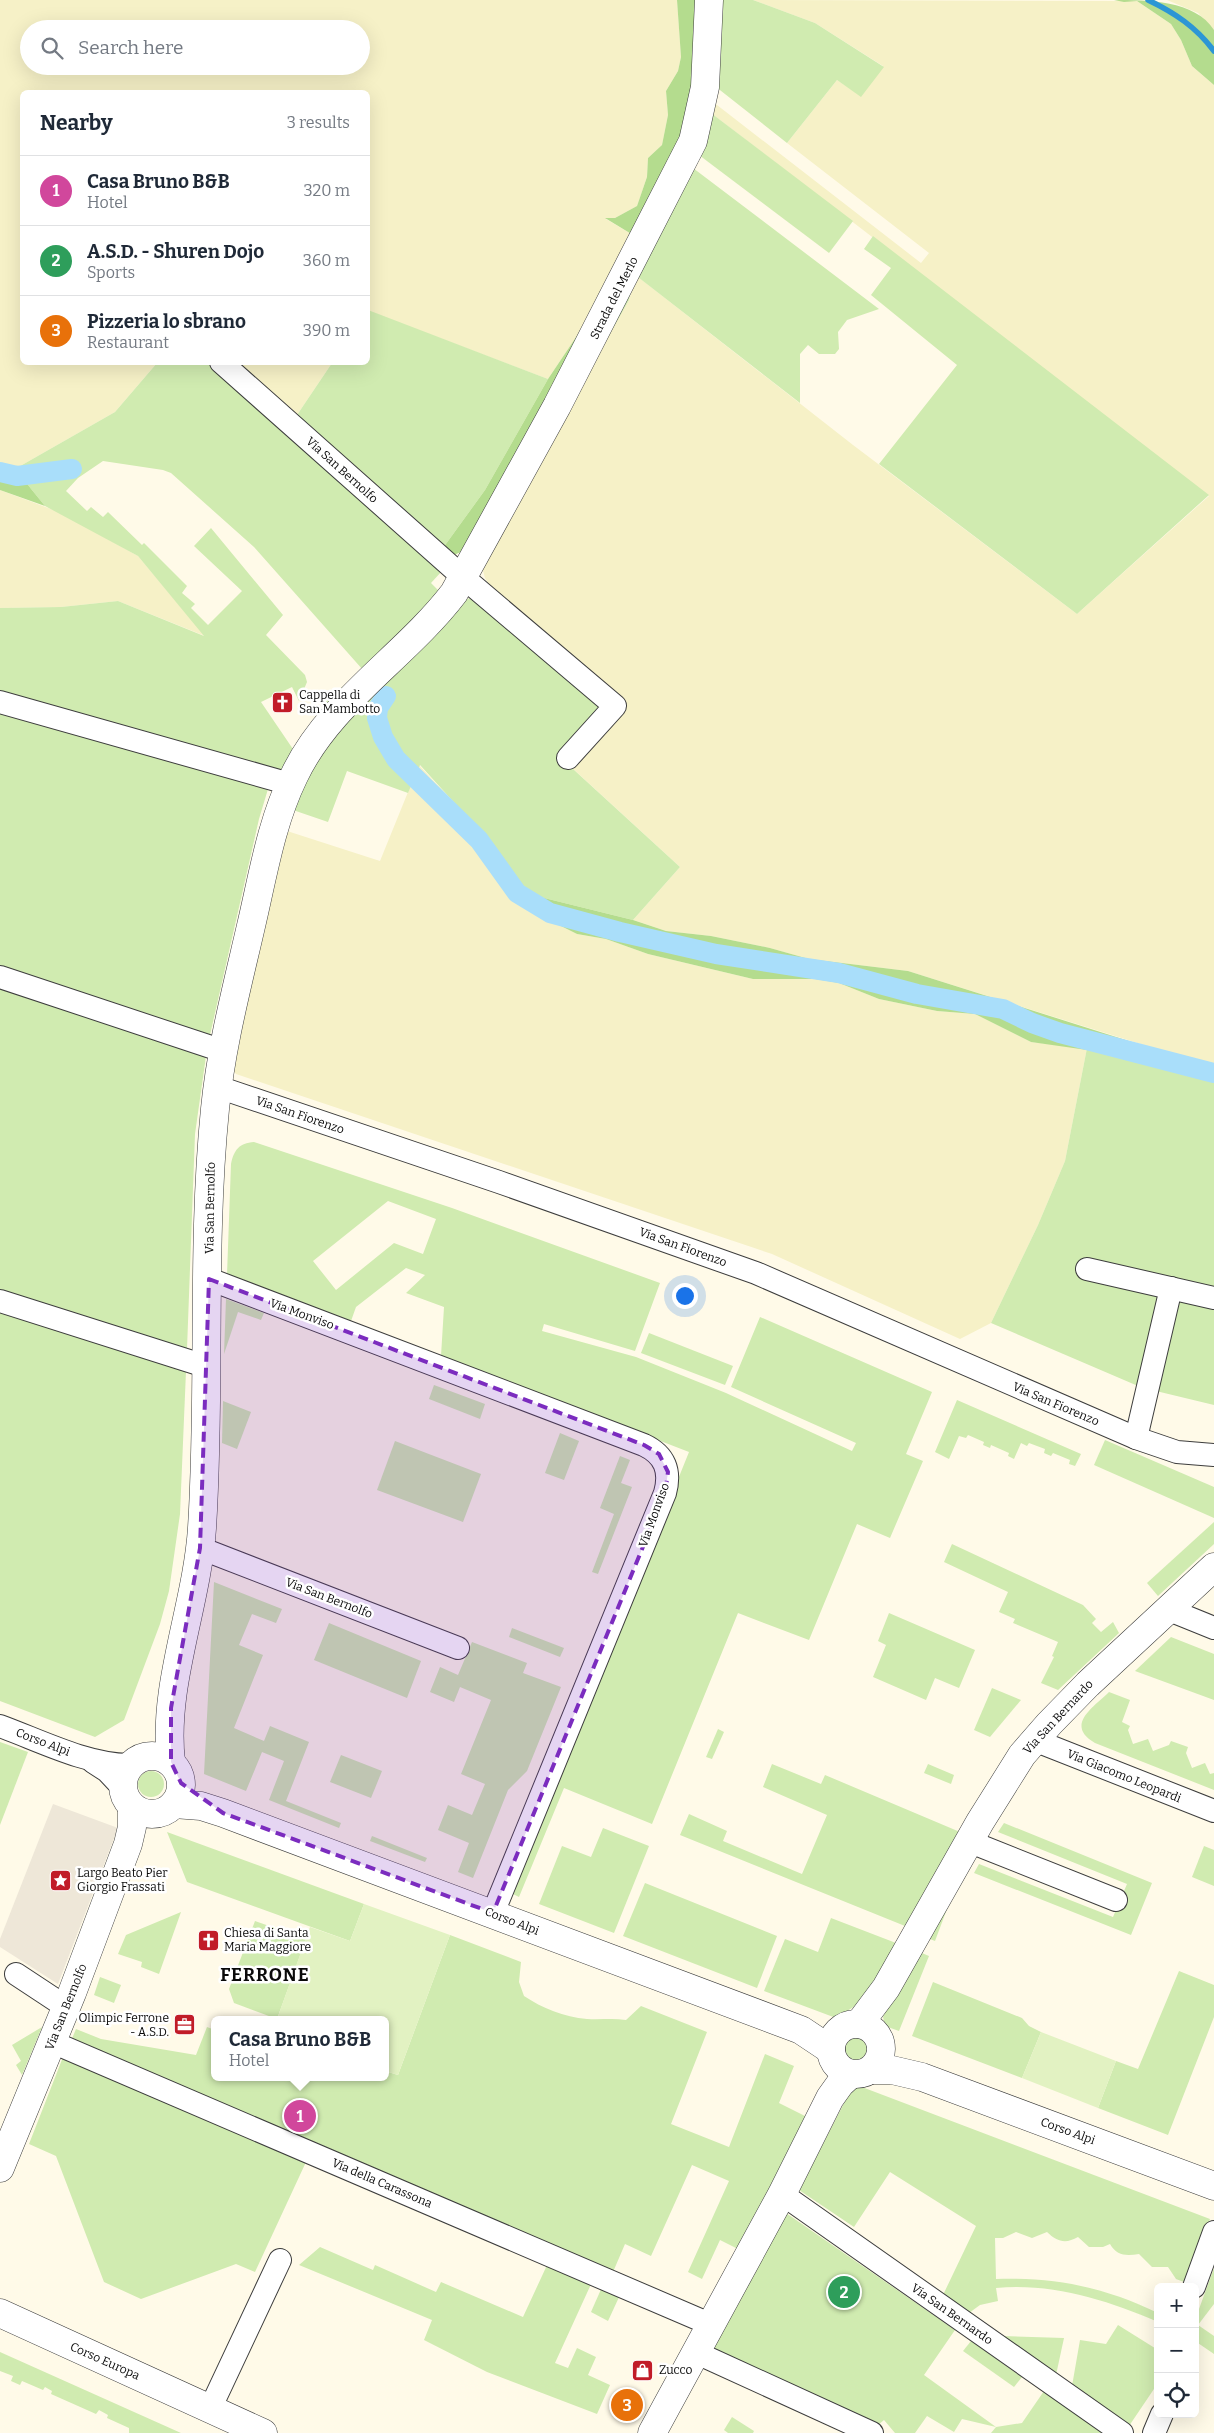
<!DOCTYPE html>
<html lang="en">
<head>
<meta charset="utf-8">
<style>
  body { margin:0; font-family:Bitter,serif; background:#f2f2f3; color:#1f2937 }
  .controls { position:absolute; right:15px; bottom:15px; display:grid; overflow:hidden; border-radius:8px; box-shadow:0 5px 20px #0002 }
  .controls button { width:45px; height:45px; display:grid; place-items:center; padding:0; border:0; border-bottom:1px solid #e0e1e3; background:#fff; color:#1f2937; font:25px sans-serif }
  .you { position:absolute; left:684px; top:1295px; width:18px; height:18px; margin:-12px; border:4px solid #fff; border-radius:50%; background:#1a73e8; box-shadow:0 0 0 8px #1a73e833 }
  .badge { display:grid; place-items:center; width:32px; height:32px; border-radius:50%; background:#0b8043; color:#fff; font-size:16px; font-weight:700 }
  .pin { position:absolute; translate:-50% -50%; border:2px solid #fff; box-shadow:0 1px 5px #0006 }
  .popup { position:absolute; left:211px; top:2016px; width:178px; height:65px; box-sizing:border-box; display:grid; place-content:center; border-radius:8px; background:#fff; filter:drop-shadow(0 1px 4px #0005); font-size:16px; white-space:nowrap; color:#747a83 }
  .popup b { font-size:19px; color:#1f2937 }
  .popup::after { content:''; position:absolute; left:50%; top:100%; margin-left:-10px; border:10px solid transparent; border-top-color:#fff }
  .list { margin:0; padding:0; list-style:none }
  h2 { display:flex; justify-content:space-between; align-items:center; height:65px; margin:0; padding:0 20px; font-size:21px }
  h2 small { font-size:16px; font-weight:400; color:#747a83 }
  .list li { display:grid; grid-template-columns:32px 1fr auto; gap:15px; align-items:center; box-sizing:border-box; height:70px; padding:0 20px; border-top:1px solid #e0e1e3 }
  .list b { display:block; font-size:19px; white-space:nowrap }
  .list p { margin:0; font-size:16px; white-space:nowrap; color:#747a83 }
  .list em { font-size:16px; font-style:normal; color:#747a83 }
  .icon { flex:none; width:28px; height:28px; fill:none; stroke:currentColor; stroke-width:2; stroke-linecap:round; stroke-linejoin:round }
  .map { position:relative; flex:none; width:1214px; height:2433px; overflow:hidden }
  .search { position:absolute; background:#fff; box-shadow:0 5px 20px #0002; left:20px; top:20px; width:350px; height:55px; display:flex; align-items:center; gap:12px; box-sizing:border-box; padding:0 18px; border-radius:28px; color:#747a83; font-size:19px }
  .panel { position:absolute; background:#fff; box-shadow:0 5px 20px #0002; left:20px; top:90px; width:350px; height:275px; border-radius:8px }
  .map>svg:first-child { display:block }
  .farmland { fill:#f6f1c7; fill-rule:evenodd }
  .green { fill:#d0ebb0; fill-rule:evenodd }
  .forest { fill:#b4dc8e }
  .pitch { fill:#e2f2c2 }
  .plaza { fill:#eee7d8 }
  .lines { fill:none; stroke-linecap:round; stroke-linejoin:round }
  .stream { stroke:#2c96d5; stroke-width:5.5 }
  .canal { stroke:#a9defa; stroke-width:20 }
  .minor-casing { stroke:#3d3d3d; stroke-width:24 }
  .tertiary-casing { stroke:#3d3d3d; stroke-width:29 }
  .minor { stroke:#fff; stroke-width:22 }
  .tertiary { stroke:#fff; stroke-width:28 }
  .marked { fill:#7b2cbf; fill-opacity:0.2; stroke:#7b2cbf; stroke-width:4; stroke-dasharray:10 6; stroke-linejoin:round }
  .labels { text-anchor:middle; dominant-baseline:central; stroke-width:5; stroke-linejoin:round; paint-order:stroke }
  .street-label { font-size:12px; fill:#0a0a0a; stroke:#fff }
  .poi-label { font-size:12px; fill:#0a0a0a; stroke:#fff; text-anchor:start }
  .district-label { font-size:18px; font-weight:bold; letter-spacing:1px; fill:#0a0a0a; stroke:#fff }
</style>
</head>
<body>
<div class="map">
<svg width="1214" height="2433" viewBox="0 0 1214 2433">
  <rect width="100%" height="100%" fill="#fffae8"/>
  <!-- farmland -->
  <g class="farmland">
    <path d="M0 0H677L681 57 678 71 666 91 668 115 662 145 648 158 647 177 637 206 615 218 606 219 638 238 623 267 548 379 368 311V92H22V362L157 363 115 412 15 469 0 463ZM29 29H361V66H29Z"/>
    <polygon points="753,0 1137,1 1171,24 1181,40 1192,66 1214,85 1214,1067 908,971 809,959 770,948 711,936 666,931 633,920 680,867 570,766 497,598 485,578 482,567 596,355 629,300 634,283 633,273 853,445 1077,614 1209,496 707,110 708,98 921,263 929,253 787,143 837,80 861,96 883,66 815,23"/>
    <polygon points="1167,0 1214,0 1214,30 1198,13"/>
    <polygon points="233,363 332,363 295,418"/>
    <polygon points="0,490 59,512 138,556 205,636 118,601 61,607 0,608"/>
    <polygon points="419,765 480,831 549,920 577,934 606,939 648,954 753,979 815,979 839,983 879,999 937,1011 975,1014 1031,1042 1087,1048 1065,1161 1038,1225 991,1323 960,1339 772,1254 236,1074 233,1070 232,1060 284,830 380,861"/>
  </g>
  <!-- green -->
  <g class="green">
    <polygon points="714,0 753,0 815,23 884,67 861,97 837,80 787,143 711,83"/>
    <polygon points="707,110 853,221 829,253 695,152"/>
    <polygon points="689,165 879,309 847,320 838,332 839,349 835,354 819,354 808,345 800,354 800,403 634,274 629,300 585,378 572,392"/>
    <polygon points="873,236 1209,495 1077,614 879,464 957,365 871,295 891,268 864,249"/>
    <polygon points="368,310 548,379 485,490 443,548 295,418 332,363 368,362"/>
    <polygon points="157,363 213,363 442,571 431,583 442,594 363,670 254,547 171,473 163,470 103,461 78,478 66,491 87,511 91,507 103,517 108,512 142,545 144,543 187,586 182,593 195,604 191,608 208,625 242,591 194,546 211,528 283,615 266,635 305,675 307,682 299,701 292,687 261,702 297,755 287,773 0,691 0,608 61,607 118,601 204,636 138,556 45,506 15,469 115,412"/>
    <polygon points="470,598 606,705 561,758 680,867 633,920 528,894 480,831 420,765 408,793 347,771 328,822 290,809 317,752 465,600"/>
    <polygon points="351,684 320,715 330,692"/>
    <polygon points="0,714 268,789 259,819 210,1035 0,966"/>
    <polygon points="0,988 206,1056 195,1134 187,1349 0,1290"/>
    <polygon points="1087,1048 1214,1068 1214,1290 1159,1295 1138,1386 991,1323 1038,1225 1065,1161"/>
    <path d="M254 1142 452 1208 660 1283 635 1351 544 1324 542 1331 636 1357 726 1393 852 1451 856 1443 731 1387 760 1317 932 1392 906 1454 923 1461 890 1538 857 1524 809 1640 738 1613 652 1824 564 1788 519 1897 511 1893 689 1452 441 1356 444 1307 406 1293 425 1275 406 1268 356 1307 351 1321 227 1275 231 1164C234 1150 239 1143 254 1142ZM388 1201 436 1219 423 1254 394 1243 336 1290 313 1261Z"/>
    <polygon points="226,1299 264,1313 261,1320 238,1312 224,1354"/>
    <polygon points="1177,1299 1214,1308 1214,1405 1156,1391"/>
    <polygon points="0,1312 186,1371 180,1514 169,1591 160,1624 124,1720 95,1737 0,1701"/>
    <polygon points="649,1333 733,1366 725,1385 641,1353"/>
    <polygon points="434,1385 485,1404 480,1419 429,1399"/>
    <polygon points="957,1400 1081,1454 1075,1466 1069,1464 1070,1460 1053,1453 1051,1456 1044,1453 1045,1449 1029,1443 1027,1446 1021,1443 1014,1459 1008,1456 1009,1453 991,1445 990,1448 983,1445 984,1442 968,1435 966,1438 959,1436 949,1459 935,1452"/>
    <polygon points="223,1401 251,1412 237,1449 222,1443"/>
    <polygon points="560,1433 579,1441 564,1480 545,1473"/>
    <polygon points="1105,1440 1214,1487 1214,1518 1094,1465"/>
    <polygon points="395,1441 481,1474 463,1522 377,1490"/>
    <polygon points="620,1456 630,1460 621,1483 632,1487 598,1574 592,1572 614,1514 600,1508"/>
    <polygon points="1214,1522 1214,1544 1158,1596 1147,1583"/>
    <polygon points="952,1544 1083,1605 1096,1619 1092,1623 1101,1632 1113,1622 1119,1633 1058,1690 1041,1683 1054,1657 1052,1656 1058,1642 1013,1623 1015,1619 999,1612 1008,1592 944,1562"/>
    <polygon points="214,1582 282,1609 276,1623 252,1614 239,1645 263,1655 234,1728 264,1741 270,1726 309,1742 286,1801 341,1823 339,1828 269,1800 284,1761 262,1752 246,1791 204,1774"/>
    <polygon points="889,1613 975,1650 959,1688 935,1678 926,1700 873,1677 886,1645 878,1641"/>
    <polygon points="329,1623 421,1661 407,1698 314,1660"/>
    <polygon points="512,1628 564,1648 560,1657 509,1637"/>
    <polygon points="1171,1637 1214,1654 1214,1700 1135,1671"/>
    <polygon points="472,1642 527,1663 523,1673 561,1687 527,1771 508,1790 473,1878 458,1872 469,1843 438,1830 448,1805 472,1815 485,1784 461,1774 491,1700 460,1687 454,1702 430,1692 440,1667 458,1675"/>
    <polygon points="992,1688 1021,1700 990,1737 974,1730"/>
    <path d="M1109 1692 1130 1700 1122 1722 1130 1726 1128 1730 1133 1744 1148 1739 1153 1751 1169 1745 1171 1741 1188 1747 1186 1753 1192 1768 1205 1763 1210 1774 1214 1773V1790L1095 1743C1064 1725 1094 1707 1109 1692Z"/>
    <polygon points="718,1729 724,1732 712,1759 706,1757"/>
    <polygon points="0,1742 28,1752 0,1825"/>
    <polygon points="341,1755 382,1771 371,1798 330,1782"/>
    <polygon points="772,1764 821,1784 825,1775 960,1832 905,1926 680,1835 689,1814 727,1831 723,1841 802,1874 827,1815 763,1787"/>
    <polygon points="928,1764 954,1775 951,1784 924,1773"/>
    <circle cx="151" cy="1784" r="13"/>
    <polygon points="1004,1823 1152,1883 1131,1935 974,1873 979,1864 1113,1917 1127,1884 998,1832"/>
    <polygon points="603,1828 649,1846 614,1933 539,1904 562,1846 591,1857"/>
    <polygon points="167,1832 364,1904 350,1941 187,1882"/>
    <polygon points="372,1836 427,1858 425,1862 370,1841"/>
    <polygon points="1204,1846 1214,1850 1214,1886 1192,1877"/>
    <polygon points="645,1883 777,1936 757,1988 623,1936"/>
    <polygon points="950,1901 935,1941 925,1937"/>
    <polygon points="181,1912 159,1974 141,1967 142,1962 118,1954 126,1935"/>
    <polygon points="831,1918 896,1943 866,1999 836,2018 764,1991 785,1939 818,1952"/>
    <polygon points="255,1921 306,1939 277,2019 234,2003 229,1989"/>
    <path d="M450 1935 521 1962 519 1982 524 1996C542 2008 564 2017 587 2019 600 2020 613 2018 626 2020L641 2006 707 2032 671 2124 729 2147 765 2054 794 2066 779 2103 807 2117 738 2249 720 2240 702 2279 688 2272 729 2181 692 2165 651 2256 625 2244 613 2272 71 2041 76 2029 101 2039 196 2055 207 2027 215 2030V2077H385V2071L398 2075Z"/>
    <polygon points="917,1951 929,1956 899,2031 885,2026 883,2017"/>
    <polygon points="1179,1971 1214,1985 1214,2017 1168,2135 1098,2108 1116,2061 1138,2069"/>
    <polygon points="100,1977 121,1985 114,2003 94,1995"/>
    <polygon points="933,1982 1022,2018 1029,2026 1041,2032 1022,2078 912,2036"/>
    <polygon points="42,2027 22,2075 16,2065 21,2061 12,2045"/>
    <circle cx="856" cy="2049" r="13"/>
    <polygon points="63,2057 306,2162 255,2272 236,2264 141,2299 104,2282 56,2156 29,2144"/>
    <path d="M854 2084 1210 2219 1184 2287H1182L1184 2282 1176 2279 1168 2267H1152L1139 2254C1126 2256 1117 2256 1110 2244L1103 2247H1089L1078 2237C1066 2244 1057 2242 1047 2232L1032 2238 1016 2232 1003 2238H995L996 2279C1055 2277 1104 2287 1158 2313V2322C1106 2300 1054 2283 996 2288L998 2301 980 2305 969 2313 943 2295 976 2226 890 2172 854 2227 799 2190Z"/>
    <polygon points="786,2213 955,2330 924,2375 996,2427 1022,2423 1044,2391 1104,2433 991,2433 996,2427 962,2419 954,2432 927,2416 915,2433 895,2433 884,2420 878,2425 711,2352"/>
    <polygon points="320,2247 373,2270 375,2265 436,2292 441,2282 523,2317 548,2263 592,2282 555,2363 568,2368 577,2348 596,2357 588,2375 610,2385 597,2414 487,2372 424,2340 432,2320 299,2265"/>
    <polygon points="1214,2268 1214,2304 1198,2325 1214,2336 1214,2354 1195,2341 1195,2320"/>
    <polygon points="602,2287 620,2295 608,2321 591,2312"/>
    <polygon points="1118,2325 1158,2350 1158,2383 1129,2426 1072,2386 1080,2340 1106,2344"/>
    <polygon points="1002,2336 1064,2338 1056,2375"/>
    <polygon points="971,2341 1022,2377 1014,2387 963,2351"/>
    <polygon points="0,2352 181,2433 129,2433 129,2428 107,2418 108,2415 99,2410 96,2414 51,2394 52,2391 45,2387 43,2390 22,2381 20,2385 11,2381 13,2376 0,2371"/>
    <polygon points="732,2417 754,2431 753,2433 728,2433 724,2430"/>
  </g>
  <!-- forest -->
  <g class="forest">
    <polygon points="677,0 703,0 697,101 638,238 605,218 615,218 637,206 647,177 648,158 662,145 668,115 666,91 678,71 681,57"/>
    <path d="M1114 0C1147 0 1195 0 1214 30V85L1192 66 1181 40 1171 24 1137 1 1124 2Z"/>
    <polygon points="623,267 463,551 454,555 443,548 485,490 548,379"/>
    <polygon points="0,463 15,469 45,506 0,490"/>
    <polygon points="528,894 633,920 666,931 711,936 770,948 809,959 908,971 1214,1068 1031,1042 975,1014 937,1011 879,999 839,983 815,979 753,979 648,954 606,939 577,934 549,920"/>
  </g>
  <!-- pitch -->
  <g class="pitch">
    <polygon points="364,1904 450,1935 398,2075 385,2071 385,2020 277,2019 310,1927 350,1941"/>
    <polygon points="1041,2032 1116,2061 1098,2108 1022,2078"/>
  </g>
  <!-- plaza -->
  <polygon class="plaza" points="53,1804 118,1828 58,1984 0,1947 0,1939"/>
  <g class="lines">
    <!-- stream -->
    <path class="stream" d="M1148 0C1175 13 1196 27 1214 51"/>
    <!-- canal -->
    <g class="canal">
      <polyline points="0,472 17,476 72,469"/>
      <polyline points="386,696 378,708 377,718 383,737 396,759 479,840 517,893 550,913 620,932 716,954 839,973 917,994 1003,1009 1032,1023 1060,1033 1214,1073"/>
    </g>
    <defs>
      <g id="minor">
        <polyline points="221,362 464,578 615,706 568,758"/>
        <polyline points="0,702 290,784"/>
        <polyline points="0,977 223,1051"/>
        <polyline points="218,1087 499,1182 756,1273 1136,1438 1177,1452 1214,1455"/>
        <polyline points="1087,1269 1214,1298"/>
        <path d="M209 1279 644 1445C665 1455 671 1471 665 1493L493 1913"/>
        <polyline points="0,1301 208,1367"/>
        <polyline points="1136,1438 1171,1288"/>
        <polyline points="200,1548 458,1648"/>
        <polyline points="1167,1609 1214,1628"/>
        <path d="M0 1726C41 1741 85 1764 129 1765"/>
        <polyline points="1034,1740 1214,1811"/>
        <polyline points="93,1762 107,1771 122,1787"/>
        <polyline points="968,1841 1116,1900"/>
        <polyline points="16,1974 66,2007"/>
        <polyline points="52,2042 712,2325"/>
        <polyline points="782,2194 1122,2433"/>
        <polyline points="1194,2287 1214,2232"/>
        <polyline points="697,2353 872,2433"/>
        <polyline points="210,2409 280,2260"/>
        <polyline points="1154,2433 1162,2414"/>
      </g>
      <g id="tertiary">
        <circle cx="152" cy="1785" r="29"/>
        <path d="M171 1762C162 1685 197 1606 202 1528 211 1389 201 1248 215 1109 221 1047 237 987 251 926 263 875 271 823 294 776 329 702 405 657 454 593L557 406 693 141 705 87 709 0"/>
        <polyline points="174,1804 201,1806 223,1813 801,2030 831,2050"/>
        <circle cx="856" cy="2049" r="25"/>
        <polyline points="859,2024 886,1988 980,1822 1022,1755 1049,1724 1088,1684 1214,1567"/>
        <polyline points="872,2070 892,2070 922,2077 1214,2186"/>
        <polyline points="0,2168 72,1993 128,1844 132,1827 132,1807"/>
        <polyline points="0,2313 263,2433"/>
        <polyline points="652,2433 782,2194 830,2098 840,2084 851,2074"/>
      </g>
    </defs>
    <!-- minor casing -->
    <use href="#minor" class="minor-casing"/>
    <!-- tertiary casing -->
    <use href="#tertiary" class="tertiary-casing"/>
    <!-- minor -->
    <use href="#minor" class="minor"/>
    <!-- tertiary -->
    <use href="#tertiary" class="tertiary"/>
  </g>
  <!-- marked area -->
  <path class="marked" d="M209 1279 644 1445 659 1454 668 1472 665 1493 493 1913 223 1813 181 1783 171 1762V1708L200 1548Z"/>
  <!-- icons -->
  <defs>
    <symbol id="church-square" viewBox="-11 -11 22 22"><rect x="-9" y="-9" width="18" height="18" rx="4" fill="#c11c28" stroke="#fff"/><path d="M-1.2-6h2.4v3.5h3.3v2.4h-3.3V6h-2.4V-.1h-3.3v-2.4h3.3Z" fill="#fff"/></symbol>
    <symbol id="sight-square" viewBox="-11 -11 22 22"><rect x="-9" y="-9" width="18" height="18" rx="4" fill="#c11c28" stroke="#fff"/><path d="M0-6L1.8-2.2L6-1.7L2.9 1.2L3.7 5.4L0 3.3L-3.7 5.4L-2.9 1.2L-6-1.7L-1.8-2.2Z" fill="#fff"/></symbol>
    <symbol id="office-square" viewBox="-11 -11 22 22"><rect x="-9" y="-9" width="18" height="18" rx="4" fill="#c11c28" stroke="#fff"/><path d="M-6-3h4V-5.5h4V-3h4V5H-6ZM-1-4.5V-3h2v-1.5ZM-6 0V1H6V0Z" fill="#fff"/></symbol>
    <symbol id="shop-square" viewBox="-11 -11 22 22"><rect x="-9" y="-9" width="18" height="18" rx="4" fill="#c11c28" stroke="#fff"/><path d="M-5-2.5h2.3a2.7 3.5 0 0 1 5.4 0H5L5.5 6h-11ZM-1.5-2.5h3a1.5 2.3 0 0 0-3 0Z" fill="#fff"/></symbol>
  </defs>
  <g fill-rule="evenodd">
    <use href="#church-square" x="270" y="690" width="25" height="25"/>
    <use href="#sight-square" x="48" y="1868" width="25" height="25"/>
    <use href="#church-square" x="196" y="1928" width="25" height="25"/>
    <use href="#office-square" x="172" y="2012" width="25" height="25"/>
    <use href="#shop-square" x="630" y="2358" width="25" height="25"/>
  </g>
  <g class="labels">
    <!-- street labels -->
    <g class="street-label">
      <text transform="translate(614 298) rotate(-63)">Strada del Merlo</text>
      <text transform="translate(342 470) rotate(42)">Via San Bernolfo</text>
      <text transform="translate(300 1115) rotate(19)">Via San Fiorenzo</text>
      <text transform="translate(210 1208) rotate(-89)">Via San Bernolfo</text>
      <text transform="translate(683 1247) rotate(20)">Via San Fiorenzo</text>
      <text transform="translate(302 1314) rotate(20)">Via Monviso</text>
      <text transform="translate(1056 1404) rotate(23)">Via San Fiorenzo</text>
      <text transform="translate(654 1515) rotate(-70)">Via Monviso</text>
      <text transform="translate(329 1598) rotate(21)">Via San Bernolfo</text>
      <text transform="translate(1058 1717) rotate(-47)">Via San Bernardo</text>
      <text transform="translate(43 1742) rotate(21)">Corso Alpi</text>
      <text transform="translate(1124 1776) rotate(22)">Via Giacomo Leopardi</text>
      <text transform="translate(512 1921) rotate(21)">Corso Alpi</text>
      <text transform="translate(66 2007) rotate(-68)">Via San Bernolfo</text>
      <text transform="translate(1068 2131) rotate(20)">Corso Alpi</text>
      <text transform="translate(382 2183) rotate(23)">Via della Carassona</text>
      <text transform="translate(952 2314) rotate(35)">Via San Bernardo</text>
      <text transform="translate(105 2361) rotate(24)">Corso Europa</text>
    </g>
    <!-- poi labels -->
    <g class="poi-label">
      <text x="299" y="695">Cappella di<tspan x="299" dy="14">San Mambotto</tspan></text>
      <text x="77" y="1873">Largo Beato Pier<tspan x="77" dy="14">Giorgio Frassati</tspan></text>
      <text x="224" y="1933">Chiesa di Santa<tspan x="224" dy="14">Maria Maggiore</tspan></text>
      <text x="169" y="2018" text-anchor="end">Olimpic Ferrone<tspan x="169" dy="14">- A.S.D.</tspan></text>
      <text x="659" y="2370">Zucco</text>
    </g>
    <!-- district labels -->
    <g class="district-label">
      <text x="265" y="1975">FERRONE</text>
    </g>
  </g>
</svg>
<div class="controls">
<button>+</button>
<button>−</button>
<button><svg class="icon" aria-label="locate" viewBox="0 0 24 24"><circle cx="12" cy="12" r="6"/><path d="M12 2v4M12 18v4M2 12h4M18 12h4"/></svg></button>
</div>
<div class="you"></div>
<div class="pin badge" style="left:300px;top:2116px;background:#d1479c">1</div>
<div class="popup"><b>Casa Bruno B&amp;B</b>Hotel</div>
<div class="pin badge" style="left:844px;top:2292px;background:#2e9e5b">2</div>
<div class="pin badge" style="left:627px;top:2405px;background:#e8710a">3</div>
<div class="search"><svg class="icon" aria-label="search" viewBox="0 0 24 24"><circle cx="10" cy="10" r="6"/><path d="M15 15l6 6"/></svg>Search here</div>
<section class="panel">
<h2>Nearby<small>3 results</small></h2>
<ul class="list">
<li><span class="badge" style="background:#d1479c">1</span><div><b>Casa Bruno B&amp;B</b><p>Hotel</p></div><em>320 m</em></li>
<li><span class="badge" style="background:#2e9e5b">2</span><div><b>A.S.D. - Shuren Dojo</b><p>Sports</p></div><em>360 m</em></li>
<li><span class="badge" style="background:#e8710a">3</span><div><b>Pizzeria lo sbrano</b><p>Restaurant</p></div><em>390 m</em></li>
</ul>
</section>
</div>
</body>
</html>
